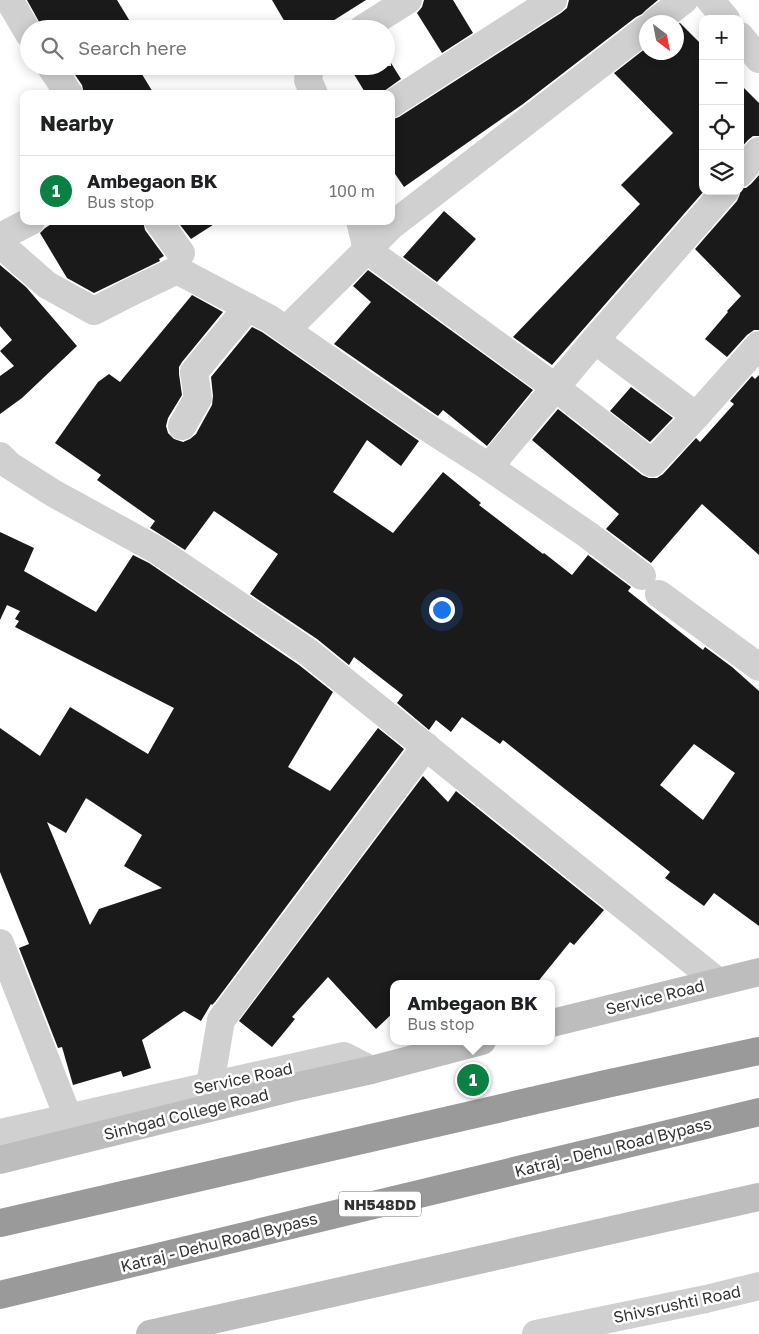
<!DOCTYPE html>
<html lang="en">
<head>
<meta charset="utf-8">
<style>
  body { margin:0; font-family:"Golos Text",sans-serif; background:#f6f6f6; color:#202124 }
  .controls { position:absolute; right:15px; top:15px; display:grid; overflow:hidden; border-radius:10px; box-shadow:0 2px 12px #0003 }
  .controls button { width:45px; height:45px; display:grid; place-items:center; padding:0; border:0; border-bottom:1px solid #e0e0e0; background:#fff; color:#202124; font:25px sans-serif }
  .compass { position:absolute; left:639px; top:15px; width:45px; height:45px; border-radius:50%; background:#fff; box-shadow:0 2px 12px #0003; rotate:148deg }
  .you { position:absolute; left:441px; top:609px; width:18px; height:18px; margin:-12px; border:4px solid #fff; border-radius:50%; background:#1a73e8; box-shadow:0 0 0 8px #1a73e833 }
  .badge { display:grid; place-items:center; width:32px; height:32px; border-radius:50%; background:#0b8043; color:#fff; font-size:16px; font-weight:700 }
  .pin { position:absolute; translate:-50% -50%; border:2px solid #fff; box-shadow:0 1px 5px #0006 }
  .popup { position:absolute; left:390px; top:980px; width:165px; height:65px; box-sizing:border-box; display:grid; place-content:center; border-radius:10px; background:#fff; filter:drop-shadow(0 1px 4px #0005); font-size:16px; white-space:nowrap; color:#757577 }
  .popup b { font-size:19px; color:#202124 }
  .popup::after { content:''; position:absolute; left:50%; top:100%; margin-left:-10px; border:10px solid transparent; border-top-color:#fff }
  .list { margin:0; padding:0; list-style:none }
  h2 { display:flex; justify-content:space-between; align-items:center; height:65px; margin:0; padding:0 20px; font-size:21px }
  h2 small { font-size:16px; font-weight:400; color:#757577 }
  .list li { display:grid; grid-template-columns:32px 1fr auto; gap:15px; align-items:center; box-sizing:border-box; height:70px; padding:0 20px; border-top:1px solid #e0e0e0 }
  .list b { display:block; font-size:19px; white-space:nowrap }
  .list p { margin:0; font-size:16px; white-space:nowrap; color:#757577 }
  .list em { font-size:16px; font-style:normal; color:#757577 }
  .icon { flex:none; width:28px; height:28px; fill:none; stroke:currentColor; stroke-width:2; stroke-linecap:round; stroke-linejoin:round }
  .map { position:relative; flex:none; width:759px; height:1334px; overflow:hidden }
  .search { position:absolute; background:#fff; box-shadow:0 2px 12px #0003; left:20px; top:20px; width:375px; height:55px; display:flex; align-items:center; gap:12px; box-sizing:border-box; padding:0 18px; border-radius:28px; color:#757577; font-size:19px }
  .panel { position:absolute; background:#fff; box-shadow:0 2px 12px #0003; left:20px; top:90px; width:375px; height:135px; border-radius:10px }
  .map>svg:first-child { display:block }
  .building { fill:#1a1a1a; fill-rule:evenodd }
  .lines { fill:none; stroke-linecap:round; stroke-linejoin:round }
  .street { stroke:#d0d0d0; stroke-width:28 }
  .secondary { stroke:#bdbdbd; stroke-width:28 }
  .highway { stroke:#9a9a9a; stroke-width:28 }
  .labels { text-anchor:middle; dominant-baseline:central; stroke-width:5; stroke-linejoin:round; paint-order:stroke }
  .shield { fill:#fff; stroke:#707070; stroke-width:1 }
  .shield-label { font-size:15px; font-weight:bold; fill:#333 }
  .street-label { font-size:16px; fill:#333; stroke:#fff }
</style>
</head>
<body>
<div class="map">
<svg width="759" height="1334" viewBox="0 0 759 1334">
  <rect width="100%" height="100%" fill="#fff"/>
  <!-- building -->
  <g class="building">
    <polygon points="27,0 117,0 131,23 122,29 43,29"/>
    <polygon points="272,0 366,0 320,29 289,29"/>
    <polygon points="424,0 453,0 473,33 442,53 417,13 422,7"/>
    <polygon points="569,0 658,0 646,10 642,14 636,17 523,104 404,187 391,168 391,120 399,117 561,13 567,8"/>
    <polygon points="680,23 703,46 703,191 704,191 552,365 513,337 640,204 621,185 673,133 614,73 646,48 646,52 676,52 676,25"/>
    <polygon points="391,63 401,79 380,94 366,94 349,66 391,66"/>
    <polygon points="69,66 137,66 154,94 84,94 82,85"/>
    <polygon points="740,84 759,103 759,136 753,136 748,140 740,149"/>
    <polygon points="759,175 759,330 754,330 747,335 727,357 705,339 728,312 727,311 741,296 695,249 737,201 740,194 740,188 746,188 751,184"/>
    <polygon points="444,211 476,239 437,282 403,257"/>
    <polygon points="56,221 143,221 145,230 164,256 159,259 160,261 94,293 67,278 40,233 45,228"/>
    <polygon points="177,221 219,221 191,239"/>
    <polygon points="0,265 26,287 77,346 22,398 0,414 0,376 14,366 0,351 12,340 0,326"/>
    <polygon points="368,270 533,390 487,446 443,410 438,416 334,344 371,302 353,286"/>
    <path d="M192 295 223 312 182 362 179 367V374L182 395 168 418 166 426 168 433 174 439 183 442 190 439 196 434 212 405 213 396 211 377 252 327 262 332 419 441 401 466 367 440 333 492 393 533 443 472 481 503 479 505 543 554 544 553 572 575 588 555 631 587 628 591 703 650 705 647 732 667 759 691V926L714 893 704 906 665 878 670 872 503 740 500 744 462 717 451 732 436 720 429 730 397 703 403 695 354 657 349 665 317 639 250 594 278 554 214 511 185 550 150 528 155 521 97 480 101 475 55 443 98 382 109 374 120 382ZM694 744 735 773 703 820 660 785Z"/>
    <polygon points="759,375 759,555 702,504 651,563 606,529 619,514 532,440 558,409 642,475 649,478 657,478 663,474 696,438 700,442 734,404 730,401 752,376 755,379"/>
    <polygon points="631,387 673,418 650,442 610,411"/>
    <path d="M0 532 34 548 24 571 96 612 133 555 149 563 299 665 333 692 288 767 330 791 378 728 404 749 215 1002 212 1005 211 1004 201 1021 184 1011 142 1040 151 1068 123 1077 121 1071 73 1085 62 1047 58 1048 19 948 29 944 0 872V728L40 756 70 707 148 754 174 708 15 627 19 621 15 619 20 611 7 605 0 620ZM86 798 142 835 124 866 162 888 99 909 90 925 47 822 66 833Z"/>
    <polygon points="423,776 448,802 456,791 604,910 574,945 570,942 536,984 394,984 394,1012 376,1029 328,977 292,1017 295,1019 272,1047 239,1021"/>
  </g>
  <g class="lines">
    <!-- street -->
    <g class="street">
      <polyline points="9,0 29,34"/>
      <polyline points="710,0 726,19"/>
      <polyline points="655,22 684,0"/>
      <polyline points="362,29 408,0"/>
      <polyline points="740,36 759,59"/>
      <polyline points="50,66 69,94"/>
      <polyline points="310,66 308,80 314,94"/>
      <polyline points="391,104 553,0"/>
      <polyline points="740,173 759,151"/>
      <polyline points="158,221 181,253"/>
      <polyline points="360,221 367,250 556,388 652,463 696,416"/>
      <polyline points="0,237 31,221"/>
      <polyline points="0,244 47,285 94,311 129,293 177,270 270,319 417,421 489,467 588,535 642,576"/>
      <polyline points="286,330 391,226 646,29"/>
      <polyline points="595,340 696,416 759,345"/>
      <polyline points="182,426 198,398 194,372 248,307"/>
      <polyline points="0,456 9,465 53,493 157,550 308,652 717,981"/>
      <polyline points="489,467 595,340 725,191"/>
      <polyline points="659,594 759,667"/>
      <polyline points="0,943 68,1117"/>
      <polyline points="210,1085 221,1020 426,746"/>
      <polyline points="0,1133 344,1056 371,1070"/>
      <polyline points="536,1334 706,1299 759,1286"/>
    </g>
    <!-- secondary -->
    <g class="secondary">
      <polyline points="552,1023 759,972"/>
      <polyline points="0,1160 299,1086 371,1070 482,1041"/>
      <polyline points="150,1334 759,1197"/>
    </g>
    <!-- highway -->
    <g class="highway">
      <polyline points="0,1223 606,1084 759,1051"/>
      <polyline points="0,1295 759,1112"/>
    </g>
  </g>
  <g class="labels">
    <!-- shield labels -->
    <rect class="shield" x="339" y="1191.5" width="82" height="25" rx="4"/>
    <g class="shield-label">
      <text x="380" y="1204">NH548DD</text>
    </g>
    <!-- street labels -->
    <g class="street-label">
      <text transform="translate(655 997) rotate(-14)">Service Road</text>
      <text transform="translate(243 1078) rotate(-12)">Service Road</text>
      <text transform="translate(186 1114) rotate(-14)">Sinhgad College Road</text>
      <text transform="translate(613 1147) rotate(-14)">Katraj - Dehu Road Bypass</text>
      <text transform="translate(219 1242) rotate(-14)">Katraj - Dehu Road Bypass</text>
      <text transform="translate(677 1304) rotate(-12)">Shivsrushti Road</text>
    </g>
  </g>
</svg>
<div class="controls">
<button>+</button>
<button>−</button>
<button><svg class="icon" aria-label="locate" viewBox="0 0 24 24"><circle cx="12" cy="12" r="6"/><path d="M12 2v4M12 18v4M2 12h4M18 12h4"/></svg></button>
<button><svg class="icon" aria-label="layers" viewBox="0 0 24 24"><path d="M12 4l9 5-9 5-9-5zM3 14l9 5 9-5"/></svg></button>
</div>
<svg class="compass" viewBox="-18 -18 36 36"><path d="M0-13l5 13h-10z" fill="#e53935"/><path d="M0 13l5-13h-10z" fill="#757577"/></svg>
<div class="you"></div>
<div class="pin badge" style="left:473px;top:1080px">1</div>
<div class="popup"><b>Ambegaon BK</b>Bus stop</div>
<div class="search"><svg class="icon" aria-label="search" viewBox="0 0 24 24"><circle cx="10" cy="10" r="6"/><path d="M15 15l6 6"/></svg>Search here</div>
<section class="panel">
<h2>Nearby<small></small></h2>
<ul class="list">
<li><span class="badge">1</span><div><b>Ambegaon BK</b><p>Bus stop</p></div><em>100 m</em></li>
</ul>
</section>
</div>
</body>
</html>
